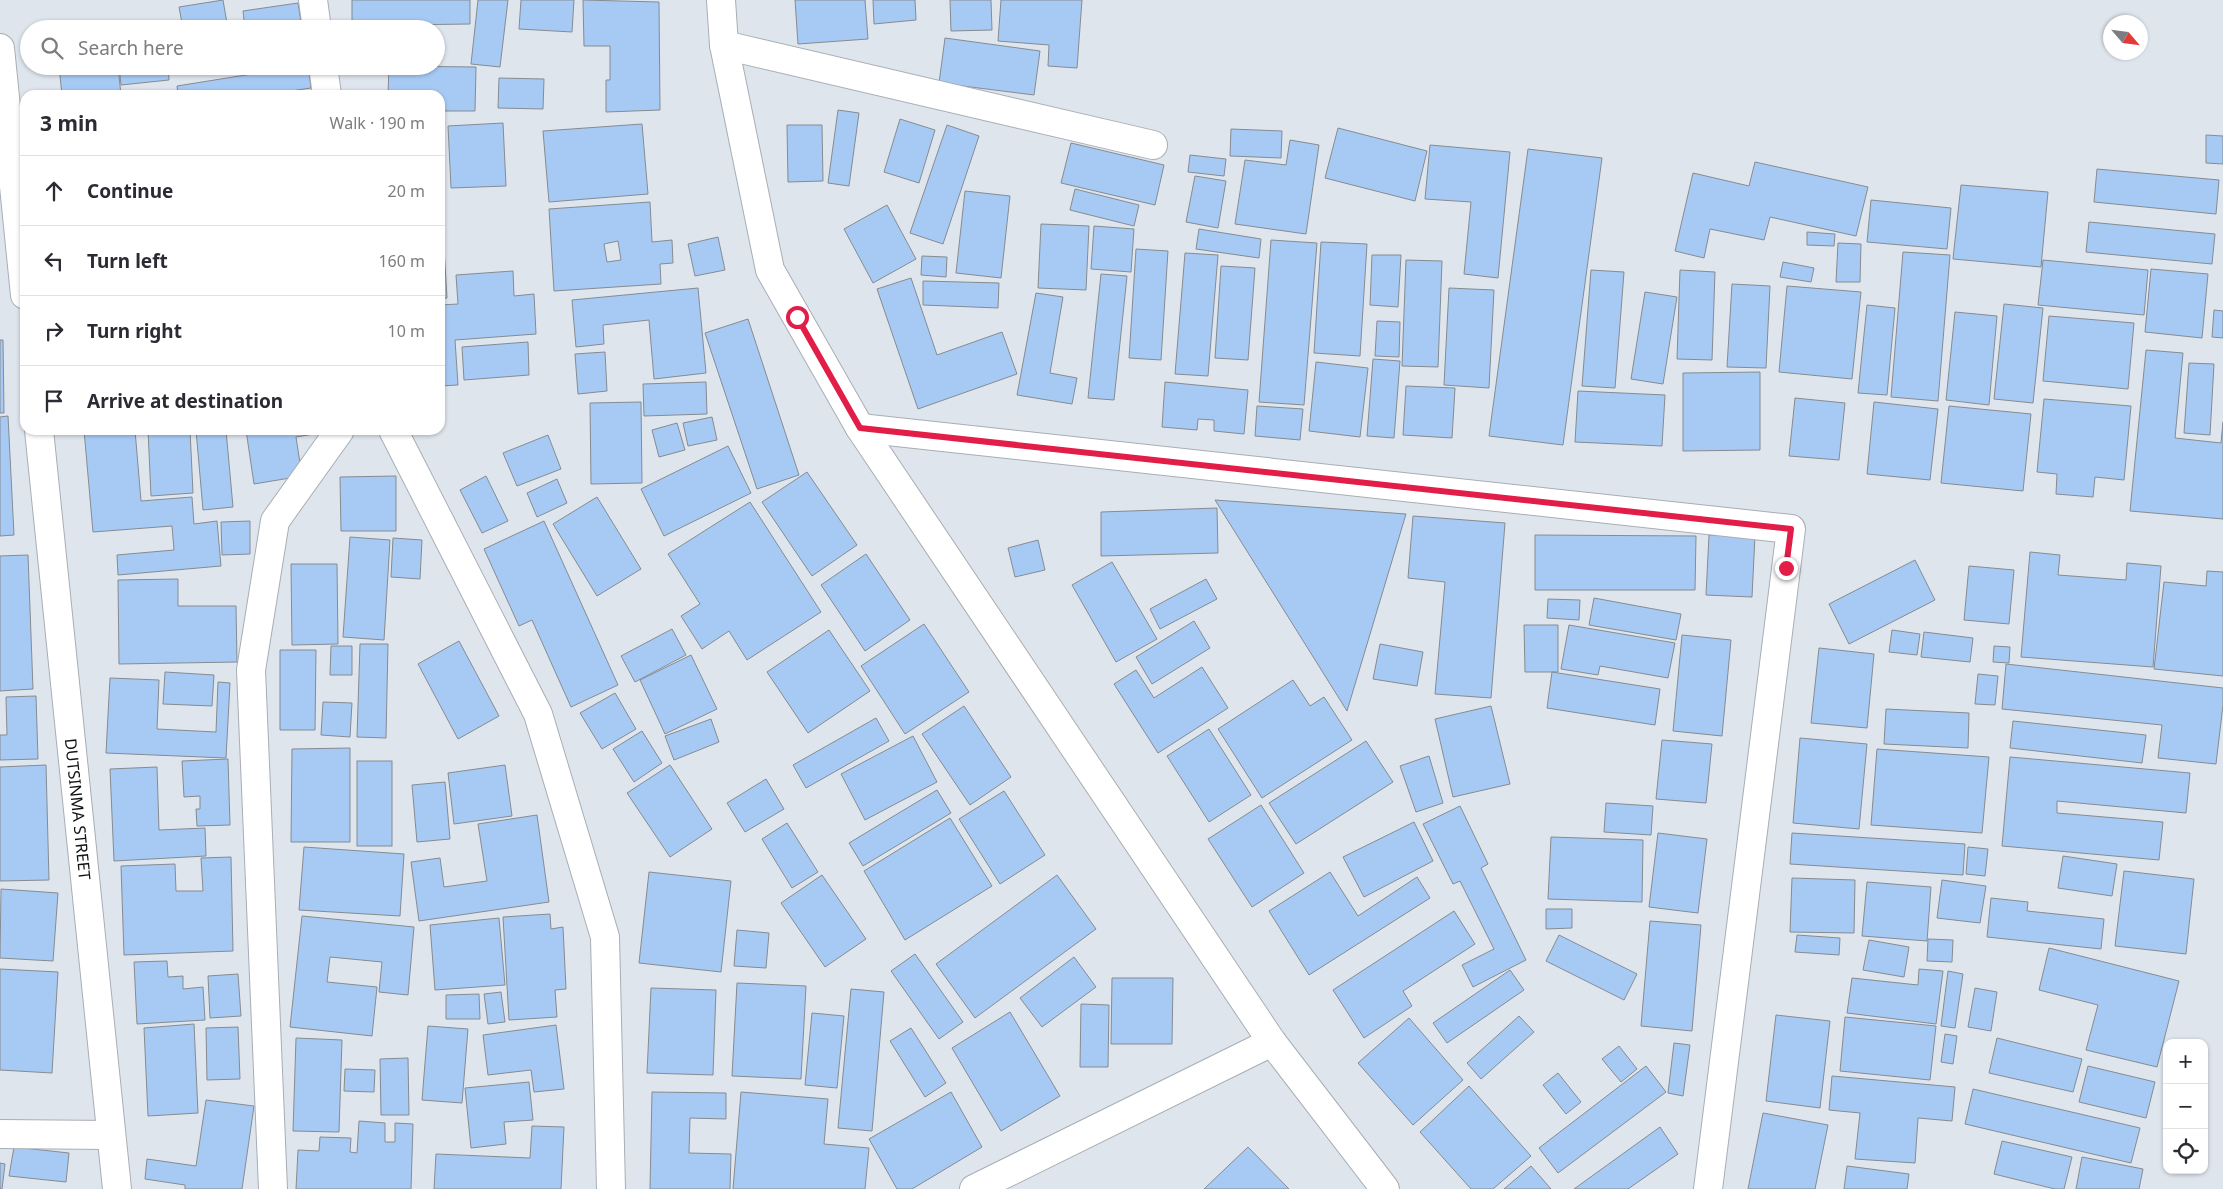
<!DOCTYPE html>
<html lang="en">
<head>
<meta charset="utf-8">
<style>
  body { margin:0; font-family:"Noto Sans",sans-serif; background:#f7f7f7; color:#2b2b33 }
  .controls { position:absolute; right:15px; bottom:15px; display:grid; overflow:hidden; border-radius:10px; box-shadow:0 1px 4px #0004 }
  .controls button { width:45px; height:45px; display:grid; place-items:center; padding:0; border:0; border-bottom:1px solid #e1e1e2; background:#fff; color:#2b2b33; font:25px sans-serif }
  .compass { position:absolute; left:2103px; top:15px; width:45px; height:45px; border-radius:50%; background:#fff; box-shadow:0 1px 4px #0004; rotate:118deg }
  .stop { position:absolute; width:15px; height:15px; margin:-11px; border:4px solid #e11d48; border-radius:50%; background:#fff }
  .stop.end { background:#e11d48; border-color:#fff; box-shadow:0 1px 5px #0008 }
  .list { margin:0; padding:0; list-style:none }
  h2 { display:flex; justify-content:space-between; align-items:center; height:65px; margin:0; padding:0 20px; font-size:21px }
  h2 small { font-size:16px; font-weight:400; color:#7c7c81 }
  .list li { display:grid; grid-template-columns:32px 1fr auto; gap:15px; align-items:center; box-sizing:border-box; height:70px; padding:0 20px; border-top:1px solid #e1e1e2 }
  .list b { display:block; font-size:19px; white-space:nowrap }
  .list em { font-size:16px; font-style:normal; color:#7c7c81 }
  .icon { flex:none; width:28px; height:28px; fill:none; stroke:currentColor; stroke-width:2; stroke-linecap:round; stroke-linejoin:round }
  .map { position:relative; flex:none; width:2223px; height:1189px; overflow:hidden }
  .search { position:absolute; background:#fff; box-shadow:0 1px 4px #0004; left:20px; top:20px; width:425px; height:55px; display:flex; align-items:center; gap:12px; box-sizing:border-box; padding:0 18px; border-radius:28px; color:#7c7c81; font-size:19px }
  .panel { position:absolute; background:#fff; box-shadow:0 1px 4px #0004; left:20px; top:90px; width:425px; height:345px; border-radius:15px }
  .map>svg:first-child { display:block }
  .building { fill:#a7caf5; stroke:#858b91; fill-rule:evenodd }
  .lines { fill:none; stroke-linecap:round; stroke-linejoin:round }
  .minor-casing { stroke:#a8aeb5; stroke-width:30 }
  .tertiary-casing { stroke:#a8aeb5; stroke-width:30 }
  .minor { stroke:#fff; stroke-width:28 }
  .tertiary { stroke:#fff; stroke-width:28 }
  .route { stroke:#e11d48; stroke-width:6 }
  .labels { text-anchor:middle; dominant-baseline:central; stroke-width:4.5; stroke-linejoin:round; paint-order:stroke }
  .street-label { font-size:16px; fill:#101214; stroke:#ecf2fa }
</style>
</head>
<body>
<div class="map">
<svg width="2223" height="1189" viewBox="0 0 2223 1189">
  <rect width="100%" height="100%" fill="#dfe5ed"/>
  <!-- building -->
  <g class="building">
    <polygon points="223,0 228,29 183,29 179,7"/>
    <polygon points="352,0 470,0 470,24 396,25 396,29 352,27"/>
    <polygon points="478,0 508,0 500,67 471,64"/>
    <polygon points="521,0 574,0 572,32 519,29"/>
    <polygon points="583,0 659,2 660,110 606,112 606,80 610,80 610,46 584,46"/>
    <polygon points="795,0 865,0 868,39 798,44"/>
    <polygon points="873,0 915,0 916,20 874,24"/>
    <polygon points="950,0 991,0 992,30 951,31"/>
    <polygon points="1001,0 1082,0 1077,68 1048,66 1049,45 998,41"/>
    <polygon points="298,3 302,29 245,29 243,11"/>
    <polygon points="945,38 1040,51 1034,95 939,83"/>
    <polygon points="59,66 118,66 121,95 62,95"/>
    <polygon points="119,66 168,66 169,80 121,85"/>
    <polygon points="200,66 236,66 236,67 202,73"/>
    <polygon points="251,66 308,66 311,88 265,95 178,95 177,86 252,74"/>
    <polygon points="389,66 476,67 475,111 440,111 440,95 388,95"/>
    <polygon points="499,78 544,79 543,109 498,108"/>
    <polygon points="838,110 859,113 849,186 828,183"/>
    <polygon points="900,119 935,130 919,183 884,172"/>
    <polygon points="503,123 506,186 451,188 448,126"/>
    <polygon points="642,124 648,194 549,202 543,131"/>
    <polygon points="787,125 822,125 823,181 788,182"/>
    <polygon points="947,125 979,136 943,244 910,233"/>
    <polygon points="1338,128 1427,151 1415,201 1325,178"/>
    <polygon points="1231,129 1282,131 1281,158 1230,156"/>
    <polygon points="2206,135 2223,136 2223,164 2206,163"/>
    <polygon points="1290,140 1319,145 1306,234 1235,224 1245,160 1286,165"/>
    <polygon points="1071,143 1164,165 1155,205 1061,183"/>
    <polygon points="1430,145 1510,152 1498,278 1464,274 1471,202 1425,199"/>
    <polygon points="1528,149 1602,158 1563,445 1489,436"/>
    <polygon points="1190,155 1226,159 1224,176 1188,172"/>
    <polygon points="1755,162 1868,187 1856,236 1770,217 1764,240 1710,229 1704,258 1675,251 1693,173 1749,186"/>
    <polygon points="2097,169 2219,180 2216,214 2094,202"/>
    <polygon points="1195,176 1226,181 1218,228 1186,222"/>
    <polygon points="440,180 447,298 440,299"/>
    <polygon points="1961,185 2048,192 2041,267 1953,259"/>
    <polygon points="1075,189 1139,205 1134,226 1070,210"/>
    <polygon points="965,191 1010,196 1001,278 956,273"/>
    <polygon points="1871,200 1951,208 1947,249 1867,242"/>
    <path d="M650 202 652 242 672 240 673 263 660 264 661 284 554 291 549 209ZM618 241 621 260 607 262 604 244Z"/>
    <polygon points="887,205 916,259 873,283 844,229"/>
    <polygon points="2089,222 2215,234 2212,264 2086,252"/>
    <polygon points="1041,224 1089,226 1086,290 1038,288"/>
    <polygon points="1094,226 1134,229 1131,272 1091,269"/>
    <polygon points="1199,229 1261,239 1259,258 1196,249"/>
    <polygon points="1807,232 1835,234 1834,246 1807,245"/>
    <polygon points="718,237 725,270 695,276 688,244"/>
    <polygon points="1271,240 1317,243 1304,405 1259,402"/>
    <polygon points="1321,242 1367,244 1360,356 1314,353"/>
    <polygon points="1838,243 1861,244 1860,282 1836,282"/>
    <polygon points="1136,249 1168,251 1161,360 1129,358"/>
    <polygon points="1903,252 1950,255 1938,401 1891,397"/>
    <polygon points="1185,253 1218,255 1208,376 1175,374"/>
    <polygon points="1372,255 1401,255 1398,307 1370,305"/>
    <polygon points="922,256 947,257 946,277 921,275"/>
    <polygon points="1406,260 1442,261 1438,367 1402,366"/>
    <polygon points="2043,260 2148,270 2144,315 2038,305"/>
    <polygon points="1783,262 1814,268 1811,282 1780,277"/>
    <polygon points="1221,266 1255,268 1248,360 1215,358"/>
    <polygon points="2151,269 2208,274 2202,338 2145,332"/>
    <polygon points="1591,270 1624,272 1615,388 1582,386"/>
    <polygon points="1680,270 1715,272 1712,360 1677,359"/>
    <polygon points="513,271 514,296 534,294 536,334 455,340 458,385 440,386 440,305 458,304 456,275"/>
    <polygon points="1101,274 1127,276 1114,400 1088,398"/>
    <polygon points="911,278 937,355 1002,332 1017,374 918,409 877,289"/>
    <polygon points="923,281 999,283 998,308 923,305"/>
    <polygon points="1732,284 1770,286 1766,368 1727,367"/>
    <polygon points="1787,286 1861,292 1852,379 1779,372"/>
    <polygon points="698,288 706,373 654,379 649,320 603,325 604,344 576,347 572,300"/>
    <polygon points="1449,288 1494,290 1489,388 1444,385"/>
    <polygon points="1645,292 1677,297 1663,384 1631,379"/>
    <polygon points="1036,293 1063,297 1050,373 1077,378 1072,404 1017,395"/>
    <polygon points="2004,304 2043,308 2033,403 1994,399"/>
    <polygon points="1867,305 1895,308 1887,395 1858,393"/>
    <polygon points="2214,310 2223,311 2223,338 2212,337"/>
    <polygon points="1955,312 1997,316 1989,405 1946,400"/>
    <polygon points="2049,316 2134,323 2128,389 2043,381"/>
    <polygon points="748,319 799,475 757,489 705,333"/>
    <polygon points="1377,321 1400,322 1399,357 1375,356"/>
    <polygon points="0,340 3,340 4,413 0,413"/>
    <polygon points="528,342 529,375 464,380 462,347"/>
    <polygon points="2146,350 2183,353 2175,438 2221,443 2223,422 2223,519 2130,511"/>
    <polygon points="605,352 607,391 578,394 575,354"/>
    <polygon points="1373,359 1400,361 1394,438 1367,436"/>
    <polygon points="1316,362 1368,368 1360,437 1309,431"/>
    <polygon points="2189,363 2214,364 2210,435 2184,433"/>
    <polygon points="1760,372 1760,450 1683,451 1683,373"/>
    <polygon points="706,382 707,414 644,416 643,384"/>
    <polygon points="1165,382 1248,390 1244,434 1214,431 1214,420 1198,419 1197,430 1162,427"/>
    <polygon points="1406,386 1455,388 1452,438 1403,435"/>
    <polygon points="1578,391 1665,395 1662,446 1575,442"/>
    <polygon points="1795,398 1845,403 1839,460 1789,456"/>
    <polygon points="2044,399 2131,406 2124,480 2095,477 2093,497 2056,494 2057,474 2037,472"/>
    <polygon points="641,402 642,483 591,484 590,403"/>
    <polygon points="1874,402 1938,409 1930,480 1867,474"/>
    <polygon points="1257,406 1303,409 1300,440 1255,436"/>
    <polygon points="1949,406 2031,414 2023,491 1941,483"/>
    <polygon points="8,416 14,535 0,536 0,417"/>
    <polygon points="712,417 717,440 688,446 683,423"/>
    <polygon points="677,423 685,450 659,457 652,430"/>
    <polygon points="84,430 135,430 141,501 192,497 194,524 217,521 221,566 118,575 117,555 174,550 172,526 93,532"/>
    <polygon points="148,430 190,430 193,493 151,496"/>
    <polygon points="196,430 226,430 233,507 203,510"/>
    <polygon points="246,430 320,430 320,433 296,437 302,476 254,484"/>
    <polygon points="548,435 561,469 517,486 503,453"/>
    <polygon points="728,446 751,493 664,536 641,489"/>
    <polygon points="807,472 857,545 812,576 762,502"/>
    <polygon points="396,476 396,531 341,531 340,477"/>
    <polygon points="486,476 508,521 482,533 460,490"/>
    <polygon points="557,479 567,503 537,517 527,493"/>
    <polygon points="597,497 641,569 597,596 553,524"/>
    <polygon points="1215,500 1406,514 1347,711"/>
    <polygon points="750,502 821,612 747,660 729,631 702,649 681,616 700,604 668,554"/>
    <polygon points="1217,508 1218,553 1101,556 1101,512"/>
    <polygon points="1413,516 1505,523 1491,698 1435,694 1445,582 1408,578"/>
    <polygon points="250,521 250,554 222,555 221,522"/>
    <polygon points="544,521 618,685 571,707 532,620 519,626 484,549"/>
    <polygon points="1535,535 1696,536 1695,590 1535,590"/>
    <polygon points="1709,535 1755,536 1752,597 1706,595"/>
    <polygon points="350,537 390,540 384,640 343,637"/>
    <polygon points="393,538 422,540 420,579 391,577"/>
    <polygon points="1038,540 1045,570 1015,577 1008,548"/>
    <polygon points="2030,552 2060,555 2058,575 2126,580 2127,563 2161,566 2153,667 2021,657"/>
    <polygon points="866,554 910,620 865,651 821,585"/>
    <polygon points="28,555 33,689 0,691 0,556"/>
    <polygon points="1915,560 1935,600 1849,644 1829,604"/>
    <polygon points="1112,562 1157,639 1116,662 1072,585"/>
    <polygon points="291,564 337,564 338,644 292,645"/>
    <polygon points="1969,566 2014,570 2009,624 1964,620"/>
    <polygon points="2207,571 2223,572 2223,676 2154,669 2164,582 2206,586"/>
    <polygon points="178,579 178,606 236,606 237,662 119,664 118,580"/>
    <polygon points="1206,579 1217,599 1160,629 1150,609"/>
    <polygon points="1594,598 1681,614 1676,640 1589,625"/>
    <polygon points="1548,599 1580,600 1579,620 1547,618"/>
    <polygon points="1194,621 1210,648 1152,684 1136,657"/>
    <polygon points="924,624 969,692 905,734 861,666"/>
    <polygon points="1524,625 1558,625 1558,672 1525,672"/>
    <polygon points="1569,625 1675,643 1668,678 1600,666 1598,675 1561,669"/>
    <polygon points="672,629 686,655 635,682 621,656"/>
    <polygon points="829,630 870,691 808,733 767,672"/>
    <polygon points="1892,630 1920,634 1917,655 1889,652"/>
    <polygon points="1924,632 1973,638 1970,662 1921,657"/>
    <polygon points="1682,635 1731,640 1722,736 1673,731"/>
    <polygon points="459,641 499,716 458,739 418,664"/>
    <polygon points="360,644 388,644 386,738 357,737"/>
    <polygon points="1380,644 1423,652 1417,686 1373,679"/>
    <polygon points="331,646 352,646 352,675 330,675"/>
    <polygon points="1994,646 2010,647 2009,663 1993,662"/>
    <polygon points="1819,648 1874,654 1867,728 1811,723"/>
    <polygon points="280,650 316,650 315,730 280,730"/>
    <polygon points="691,655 717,709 665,734 640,680"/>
    <polygon points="2006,664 2223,688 2223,705 2216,764 2158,758 2162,725 2002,709"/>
    <polygon points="1202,667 1228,708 1158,753 1114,684 1136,670 1154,698"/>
    <polygon points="165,672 214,675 212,706 163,704"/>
    <polygon points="1552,672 1660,689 1655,725 1547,708"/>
    <polygon points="1978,674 1998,676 1995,705 1975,704"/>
    <polygon points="110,678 159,680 157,729 216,732 218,682 230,683 226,758 106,753"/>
    <polygon points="1293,680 1310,706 1324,697 1352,740 1262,798 1218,729"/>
    <polygon points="615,693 636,729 602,749 580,713"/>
    <polygon points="36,696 38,759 0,760 0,735 7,735 6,697"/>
    <polygon points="323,702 352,703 350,737 321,735"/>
    <polygon points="964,706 1011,777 970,805 922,734"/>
    <polygon points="1491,706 1510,784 1453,797 1435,719"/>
    <polygon points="1886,709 1969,713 1968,748 1884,744"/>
    <polygon points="876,718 889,741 806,788 793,765"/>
    <polygon points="711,719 719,742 674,760 665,736"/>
    <polygon points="2013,721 2146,735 2142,763 2010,748"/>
    <polygon points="1209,729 1251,795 1209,822 1167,756"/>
    <polygon points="642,731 662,763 634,782 613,749"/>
    <polygon points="913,736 937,782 865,820 841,774"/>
    <polygon points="1800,738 1867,744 1859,829 1793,823"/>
    <polygon points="1662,740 1712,744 1706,803 1656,799"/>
    <polygon points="1366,741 1393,782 1296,844 1269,803"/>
    <polygon points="350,748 350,842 291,842 292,749"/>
    <polygon points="1877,749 1989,757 1982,833 1871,825"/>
    <polygon points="1429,756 1443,803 1416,812 1400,766"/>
    <polygon points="2010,757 2190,773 2186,813 2057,801 2057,813 2163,822 2159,860 2002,846"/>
    <polygon points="228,759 230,825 197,826 196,809 200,809 200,796 184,797 182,761"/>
    <rect x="357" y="761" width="35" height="85"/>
    <polygon points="46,765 49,880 0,881 0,767"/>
    <polygon points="505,765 512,816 454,824 448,773"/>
    <polygon points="670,765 712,829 670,857 627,793"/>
    <polygon points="157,767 159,830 205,828 206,856 114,861 110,769"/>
    <polygon points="766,779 784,809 745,832 727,803"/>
    <polygon points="445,782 450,839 417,842 412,785"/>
    <polygon points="937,790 951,813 863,866 849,843"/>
    <polygon points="1004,791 1045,855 1000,884 959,819"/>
    <polygon points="1606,803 1653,806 1651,835 1604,832"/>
    <polygon points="1261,805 1304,873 1252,907 1208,839"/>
    <polygon points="1460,806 1488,864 1481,868 1526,960 1473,987 1462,965 1494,949 1460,881 1453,884 1423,824"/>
    <polygon points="537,815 549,902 419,921 411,862 440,858 444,887 487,881 478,824"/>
    <polygon points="950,818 992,886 905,940 864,871"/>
    <polygon points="1414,822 1433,861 1364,897 1343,857"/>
    <polygon points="787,823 818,872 792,888 762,839"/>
    <polygon points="1658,833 1707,839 1698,913 1649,907"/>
    <polygon points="1792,833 1965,844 1963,875 1790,864"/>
    <polygon points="1551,837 1643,840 1642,902 1548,899"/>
    <polygon points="304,847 404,854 400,916 299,910"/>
    <polygon points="1968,847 1988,849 1985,876 1966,874"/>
    <polygon points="2063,856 2117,864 2112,896 2058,888"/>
    <polygon points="231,857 233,951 124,955 121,866 175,864 176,891 203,891 201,858"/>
    <polygon points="2124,871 2194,879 2186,954 2115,946"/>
    <polygon points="649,872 731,881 721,972 639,963"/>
    <polygon points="1330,872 1358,916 1417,877 1430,898 1309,975 1269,911"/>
    <polygon points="822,875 866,939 825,967 781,903"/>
    <polygon points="1057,875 1096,929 975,1018 936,964"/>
    <polygon points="1792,878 1855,880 1854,933 1790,932"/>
    <polygon points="1942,880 1986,886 1980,923 1937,918"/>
    <polygon points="1867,882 1931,887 1927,941 1862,936"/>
    <polygon points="1,889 58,893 53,961 0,958"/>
    <polygon points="1991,898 2028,902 2027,911 2104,919 2101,949 1987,937"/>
    <polygon points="1546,909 1572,909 1572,928 1546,929"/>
    <polygon points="1454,911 1475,944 1403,991 1412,1006 1364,1038 1333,990"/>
    <polygon points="550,914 551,929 563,927 566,989 555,990 557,1017 509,1020 503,917"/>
    <polygon points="302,916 414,927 408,995 379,992 382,962 330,957 327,982 377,987 372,1036 290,1027"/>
    <polygon points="499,918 505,985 435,990 430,925"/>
    <polygon points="1650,921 1701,925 1692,1031 1641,1026"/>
    <polygon points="737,930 769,933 766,968 734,966"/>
    <polygon points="1559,935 1637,974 1624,1000 1546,961"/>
    <polygon points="1797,935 1840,938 1839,955 1795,952"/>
    <polygon points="1928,939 1953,940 1952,962 1927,961"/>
    <polygon points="1869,940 1909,947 1904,977 1863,970"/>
    <polygon points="2049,948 2179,981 2157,1067 2086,1050 2098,1005 2039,990"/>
    <polygon points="915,954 963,1022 939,1039 891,971"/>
    <polygon points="1074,957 1096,987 1042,1027 1020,998"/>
    <polygon points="167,961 168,977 183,976 183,989 203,987 205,1020 137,1024 134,962"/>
    <polygon points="0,969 58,972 52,1073 0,1070"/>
    <polygon points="1919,969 1943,971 1936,1024 1847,1013 1852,978 1918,985"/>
    <polygon points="1510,970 1524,990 1447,1043 1433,1023"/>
    <polygon points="1948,971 1963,974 1955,1028 1941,1026"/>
    <polygon points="238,974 241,1016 210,1018 208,976"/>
    <polygon points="1112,978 1173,978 1172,1044 1111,1044"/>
    <polygon points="737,983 806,986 801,1079 732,1076"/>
    <polygon points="651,988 716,990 713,1075 647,1073"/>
    <polygon points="1975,988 1997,992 1991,1031 1968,1027"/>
    <polygon points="851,989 884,992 872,1131 838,1128"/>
    <polygon points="501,992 505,1022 488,1024 484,994"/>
    <polygon points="479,994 480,1019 446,1019 446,995"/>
    <polygon points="1081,1004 1109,1005 1108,1067 1080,1067"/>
    <polygon points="1010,1012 1060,1096 1001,1131 952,1048"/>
    <polygon points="812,1013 844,1016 837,1088 805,1085"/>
    <polygon points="1776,1015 1830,1021 1820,1108 1766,1101"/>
    <polygon points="1519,1016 1534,1032 1481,1079 1467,1063"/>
    <polygon points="1845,1017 1936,1026 1930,1080 1840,1071"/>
    <polygon points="1409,1018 1463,1080 1413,1125 1358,1063"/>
    <polygon points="194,1024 198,1113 148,1116 144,1028"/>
    <polygon points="556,1025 564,1089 534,1092 531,1070 488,1075 483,1035"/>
    <polygon points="428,1026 468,1029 462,1103 422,1100"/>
    <polygon points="238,1027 240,1079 207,1080 206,1028"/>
    <polygon points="911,1028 946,1083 925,1097 890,1041"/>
    <polygon points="1945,1034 1957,1036 1953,1064 1941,1062"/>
    <polygon points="296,1038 342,1040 339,1132 293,1131"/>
    <polygon points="1997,1038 2082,1059 2073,1092 1989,1073"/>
    <polygon points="1674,1043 1690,1045 1683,1096 1668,1093"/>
    <polygon points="1619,1046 1637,1069 1621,1082 1602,1059"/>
    <polygon points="408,1058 409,1115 381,1115 380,1059"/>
    <polygon points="1646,1066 1666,1092 1558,1173 1539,1148"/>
    <polygon points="2088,1066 2155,1082 2146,1118 2079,1102"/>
    <polygon points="345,1069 375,1070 374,1092 344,1091"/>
    <polygon points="1558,1073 1581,1102 1566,1114 1543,1085"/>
    <polygon points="1832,1076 1955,1087 1952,1121 1918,1118 1915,1163 1855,1159 1860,1113 1829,1110"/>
    <polygon points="529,1082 533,1120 504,1122 506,1144 471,1148 465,1088"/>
    <polygon points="1469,1086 1531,1156 1493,1189 1471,1189 1420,1132"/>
    <polygon points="1973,1089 2140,1128 2131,1163 1965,1124"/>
    <polygon points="652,1092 726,1093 726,1119 690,1118 689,1153 731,1154 730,1189 650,1189"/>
    <polygon points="741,1092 828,1099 824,1144 869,1148 865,1189 733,1189"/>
    <polygon points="951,1092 982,1147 912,1189 897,1189 869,1139"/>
    <polygon points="206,1100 254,1106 242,1189 185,1189 185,1185 145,1179 147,1159 196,1166"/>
    <polygon points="1763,1113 1828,1125 1815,1189 1748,1189"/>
    <polygon points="359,1121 385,1123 385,1142 395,1142 395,1123 413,1124 411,1189 296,1189 298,1150 319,1151 320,1137 351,1138 350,1152 357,1153"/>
    <polygon points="532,1126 564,1127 561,1189 434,1189 436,1154 530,1158"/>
    <polygon points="1660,1127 1678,1154 1628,1189 1574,1189"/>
    <polygon points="2002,1141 2072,1157 2064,1189 2055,1189 1994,1174"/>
    <polygon points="14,1147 69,1153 66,1182 9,1176"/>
    <polygon points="1248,1147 1289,1189 1204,1189"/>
    <polygon points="2082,1157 2143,1169 2139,1189 2076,1189"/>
    <polygon points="0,1163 5,1164 2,1189 0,1189"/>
    <polygon points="1531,1166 1551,1189 1504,1189"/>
    <polygon points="1847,1166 1909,1174 1907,1189 1844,1189"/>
  </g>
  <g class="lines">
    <defs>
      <g id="minor">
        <polyline points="313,0 317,29"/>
        <polyline points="721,0 724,45 770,270 860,428 1272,1042 1385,1189"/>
        <polyline points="724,45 1153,145"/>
        <polyline points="323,66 327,95"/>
        <polyline points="860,428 1791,529 1708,1189"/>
        <polyline points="393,430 538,714 605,937 611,1189"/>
        <polyline points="0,1134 110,1135"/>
        <polyline points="273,1189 251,670 275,521 340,430"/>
        <polyline points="974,1189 1272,1042"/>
      </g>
      <g id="tertiary">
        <polyline points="0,48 25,295"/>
        <path id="s1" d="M39 430 117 1189"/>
      </g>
    </defs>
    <!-- minor casing -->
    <use href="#minor" class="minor-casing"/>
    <!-- tertiary casing -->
    <use href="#tertiary" class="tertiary-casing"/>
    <!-- minor -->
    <use href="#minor" class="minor"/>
    <!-- tertiary -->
    <use href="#tertiary" class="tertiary"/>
  </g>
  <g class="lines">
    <!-- route -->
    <polyline class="route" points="797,317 860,428 1791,529 1786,568"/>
  </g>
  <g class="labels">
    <!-- street labels -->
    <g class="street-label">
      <text stroke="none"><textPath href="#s1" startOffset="381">DUTSINMA STREET</textPath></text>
    </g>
  </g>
</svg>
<div class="controls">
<button>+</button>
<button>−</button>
<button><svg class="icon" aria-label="locate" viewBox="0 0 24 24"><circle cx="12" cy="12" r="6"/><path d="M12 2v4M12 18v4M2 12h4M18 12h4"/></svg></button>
</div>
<svg class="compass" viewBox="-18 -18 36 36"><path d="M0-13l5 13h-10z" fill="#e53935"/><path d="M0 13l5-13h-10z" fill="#7c7c81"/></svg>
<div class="stop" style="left:797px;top:317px"></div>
<div class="stop end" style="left:1786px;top:568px"></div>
<div class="search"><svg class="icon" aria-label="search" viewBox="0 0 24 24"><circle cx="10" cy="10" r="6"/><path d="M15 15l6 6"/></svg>Search here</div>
<section class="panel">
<h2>3 min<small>Walk · 190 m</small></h2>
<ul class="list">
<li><svg class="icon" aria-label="ahead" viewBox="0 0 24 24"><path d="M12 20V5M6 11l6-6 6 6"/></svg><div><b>Continue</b></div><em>20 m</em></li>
<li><svg class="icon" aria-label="left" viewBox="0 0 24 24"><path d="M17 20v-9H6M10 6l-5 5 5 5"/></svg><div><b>Turn left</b></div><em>160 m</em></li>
<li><svg class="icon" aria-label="right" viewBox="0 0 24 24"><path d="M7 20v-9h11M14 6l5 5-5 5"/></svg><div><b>Turn right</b></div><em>10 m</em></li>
<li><svg class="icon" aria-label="arrive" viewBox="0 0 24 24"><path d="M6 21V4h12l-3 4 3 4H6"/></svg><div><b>Arrive at destination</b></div></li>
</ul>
</section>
</div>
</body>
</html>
